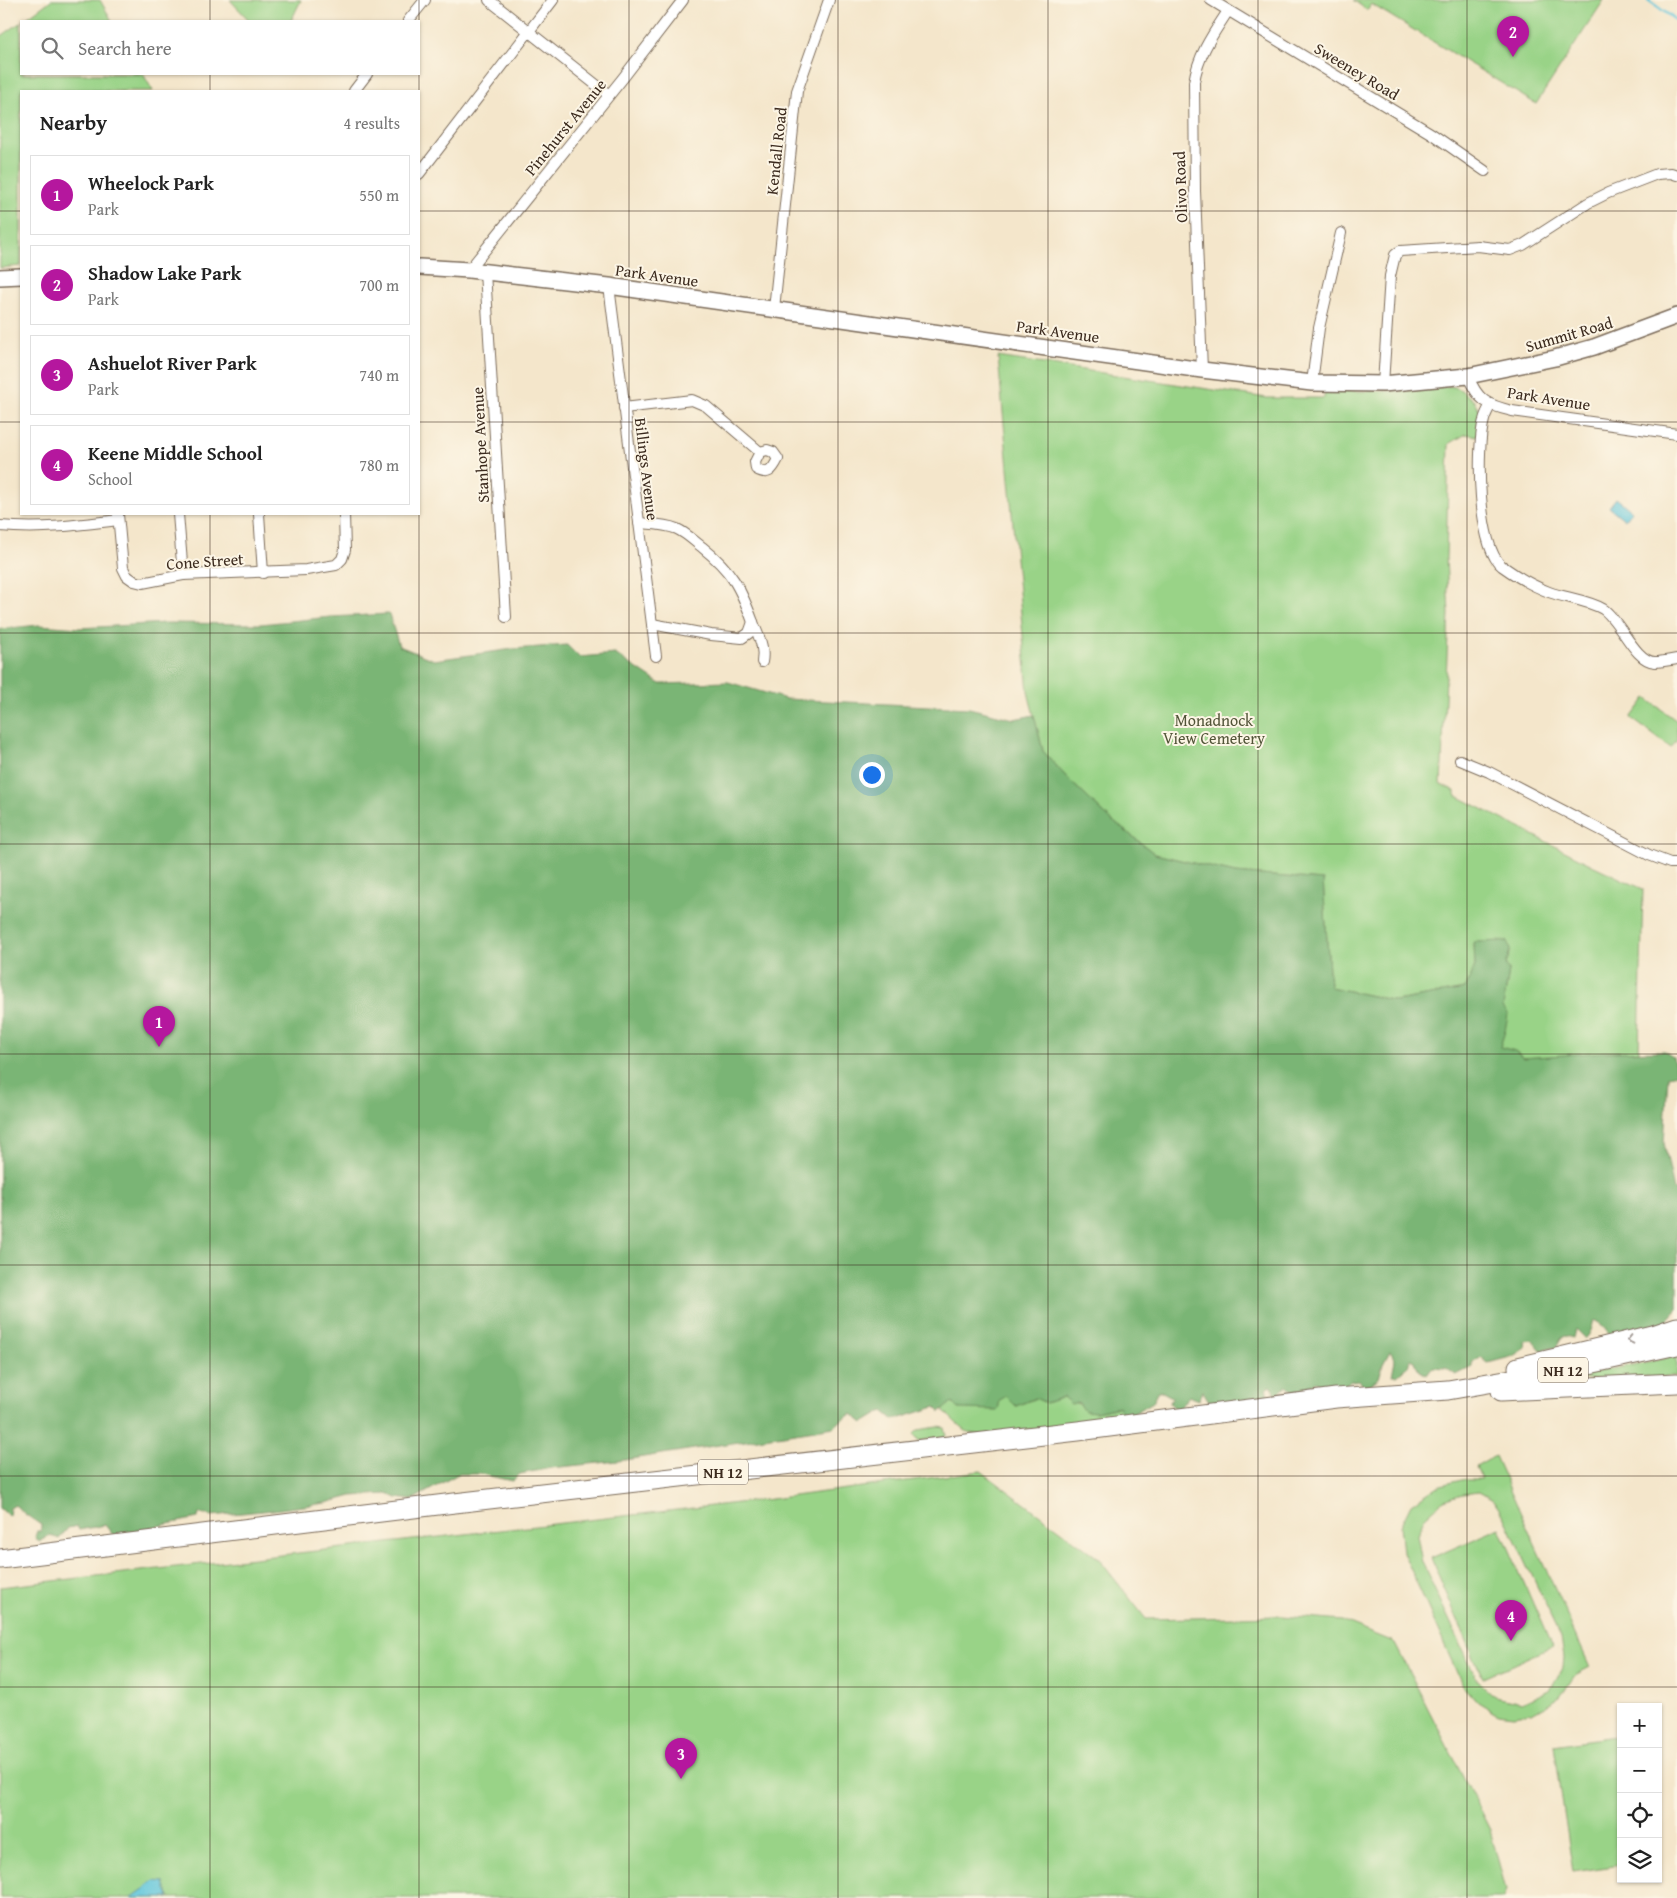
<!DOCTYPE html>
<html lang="en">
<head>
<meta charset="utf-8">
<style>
  body { margin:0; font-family:"Gentium Book Plus",serif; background:#f2f2f2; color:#222 }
  .controls { position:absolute; right:15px; bottom:15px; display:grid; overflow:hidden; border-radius:0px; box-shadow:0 1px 4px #0004 }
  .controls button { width:45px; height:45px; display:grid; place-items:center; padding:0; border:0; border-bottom:1px solid #e0e0e0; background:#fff; color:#222; font:25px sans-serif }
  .you { position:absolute; left:871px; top:774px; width:18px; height:18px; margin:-12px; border:4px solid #fff; border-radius:50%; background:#1a73e8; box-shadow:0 0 0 8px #1a73e833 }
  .badge { display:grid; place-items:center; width:32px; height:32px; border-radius:50%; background:#b5179e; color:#fff; font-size:16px; font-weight:700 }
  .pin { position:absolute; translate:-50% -41px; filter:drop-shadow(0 1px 2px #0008) }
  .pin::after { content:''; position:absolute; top:26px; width:18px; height:15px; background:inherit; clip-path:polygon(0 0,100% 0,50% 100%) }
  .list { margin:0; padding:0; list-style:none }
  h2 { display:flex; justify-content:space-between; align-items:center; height:65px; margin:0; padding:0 20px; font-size:21px }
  h2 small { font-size:16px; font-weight:400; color:#767676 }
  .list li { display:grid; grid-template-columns:32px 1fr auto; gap:15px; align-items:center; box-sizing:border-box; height:80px; margin:0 10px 10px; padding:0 10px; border:1px solid #e0e0e0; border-radius:0px }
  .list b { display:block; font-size:19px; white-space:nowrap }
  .list p { margin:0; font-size:16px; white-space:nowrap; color:#767676 }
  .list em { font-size:16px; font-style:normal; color:#767676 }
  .icon { flex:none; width:28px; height:28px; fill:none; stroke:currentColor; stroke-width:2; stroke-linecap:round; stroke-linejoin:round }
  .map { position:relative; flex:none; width:1677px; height:1898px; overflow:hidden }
  .search { position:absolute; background:#fff; box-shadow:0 1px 4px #0004; left:20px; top:20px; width:400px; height:55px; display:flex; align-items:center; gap:12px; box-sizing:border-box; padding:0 18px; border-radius:0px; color:#767676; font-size:19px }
  .panel { position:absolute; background:#fff; box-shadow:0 1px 4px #0004; left:20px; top:90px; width:400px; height:425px; border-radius:0px }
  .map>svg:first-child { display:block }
  .green { fill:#99d387; stroke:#6a7e52; fill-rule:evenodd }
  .forest { fill:#7ab574; stroke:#5a7049 }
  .water { fill:#5fc6db; stroke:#4d787c }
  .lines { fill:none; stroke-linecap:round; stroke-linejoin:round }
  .stream { stroke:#5fc6db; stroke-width:2.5 }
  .street-casing { stroke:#7c6c5b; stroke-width:12 }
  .secondary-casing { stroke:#7c6c5b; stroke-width:18 }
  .highway-casing { stroke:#7c6c5b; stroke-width:21 }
  .street { stroke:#fff; stroke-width:10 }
  .secondary { stroke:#fff; stroke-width:15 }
  .highway { stroke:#fff; stroke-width:19 }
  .oneway { stroke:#a79f9a }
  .grid { fill:none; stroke:#3b2a1e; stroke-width:1; stroke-opacity:0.55 }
  .labels { text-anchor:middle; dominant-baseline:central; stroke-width:4; stroke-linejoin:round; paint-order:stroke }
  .shield { fill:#fcf5e5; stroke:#75675a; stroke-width:1 }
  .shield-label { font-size:15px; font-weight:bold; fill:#3b2a1e }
  .street-label { font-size:16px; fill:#3b2a1e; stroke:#fcf5e5 }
  .park-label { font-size:16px; fill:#525438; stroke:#fcf5e5 }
</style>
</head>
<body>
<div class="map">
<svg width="1677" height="1898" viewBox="0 0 1677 1898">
  <rect width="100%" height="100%" fill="#fcf5e5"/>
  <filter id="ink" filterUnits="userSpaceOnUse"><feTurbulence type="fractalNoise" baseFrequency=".02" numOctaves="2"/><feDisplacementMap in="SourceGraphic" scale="10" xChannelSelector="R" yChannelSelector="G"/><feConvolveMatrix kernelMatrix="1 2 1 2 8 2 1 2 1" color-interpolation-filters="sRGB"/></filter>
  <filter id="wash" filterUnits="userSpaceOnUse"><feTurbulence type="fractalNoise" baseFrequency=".0096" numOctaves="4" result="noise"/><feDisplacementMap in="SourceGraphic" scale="20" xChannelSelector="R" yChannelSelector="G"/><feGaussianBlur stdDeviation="1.12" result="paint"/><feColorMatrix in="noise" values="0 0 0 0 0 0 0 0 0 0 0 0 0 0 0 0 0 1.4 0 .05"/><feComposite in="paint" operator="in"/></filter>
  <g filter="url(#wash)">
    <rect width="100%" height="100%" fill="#f4e6cb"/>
    <!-- green -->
    <g class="green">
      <polygon points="51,0 100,0 112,21 23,21"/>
      <polygon points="230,0 301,0 291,21 250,21"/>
      <polygon points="1353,0 1604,0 1536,104 1371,4 1367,10"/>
      <polygon points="21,22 21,74 143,74 153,91 21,91 21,266 0,268 0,37"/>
      <polygon points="998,357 1267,398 1324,398 1325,391 1406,391 1451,386 1461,390 1474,401 1480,411 1477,436 1466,434 1449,444 1446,558 1449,614 1441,784 1455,791 1455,795 1594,866 1643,889 1639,1051 1523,1058 1515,1051 1499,1047 1505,1031 1503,1007 1509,971 1506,965 1510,950 1474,942 1475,966 1465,989 1396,1001 1330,987 1323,880 1235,873 1155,854 1110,819 1070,781 1043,751 1028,692"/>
      <polygon points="1646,698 1677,721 1677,740 1671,748 1631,718"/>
      <polygon points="1677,1356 1677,1376 1570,1380 1582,1375"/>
      <path d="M1006 1395 1016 1406 1036 1398 1046 1403 1063 1397 1096 1412 1119 1407 1128 1417 982 1435C977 1434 971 1434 966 1431 959 1426 948 1416 943 1409L952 1402 1000 1400Z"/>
      <polygon points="938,1427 945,1428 947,1436 919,1441 914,1434 918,1430"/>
      <path d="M1495 1456 1590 1667 1575 1675 1560 1697 1532 1713 1514 1716 1498 1714 1478 1702 1462 1684 1403 1552 1400 1526 1411 1504 1440 1485 1466 1479H1482L1476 1467ZM1479 1492 1493 1500 1504 1516 1561 1637 1564 1658 1563 1667 1550 1690 1522 1703 1494 1697 1477 1679 1422 1562 1417 1535 1424 1518 1444 1500 1462 1494Z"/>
      <polygon points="981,1471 1098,1558 1146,1619 1282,1616 1342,1621 1394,1642 1490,1830 1506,1890 1503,1898 0,1898 0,1587 764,1500"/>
      <polygon points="1500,1528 1552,1647 1483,1678 1431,1558"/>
      <polygon points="1621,1735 1621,1865 1573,1872 1554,1745"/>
    </g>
    <!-- forest -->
    <path class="forest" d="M389 614 399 646 434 660 513 649 567 645 579 657 615 654 660 684 728 682 786 699 969 708 1014 719 1034 715 1043 751 1070 781 1110 819 1155 854 1235 873 1323 880 1330 987 1396 1001 1465 989 1475 966 1474 942 1507 941 1510 950 1506 965 1509 971 1503 1007 1508 1014 1505 1031 1500 1047 1515 1051 1523 1058 1604 1052 1664 1051 1673 1057 1677 1074 1668 1076 1664 1143 1674 1190H1677V1309L1665 1322 1614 1341 1601 1324 1594 1320C1592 1327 1591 1334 1585 1339L1575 1329 1573 1338 1565 1336 1561 1339 1556 1348H1546L1545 1355 1533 1340 1525 1341 1526 1348 1514 1356 1488 1363 1481 1357 1472 1361V1367L1456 1375 1446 1368 1433 1367 1427 1375 1419 1371 1415 1361 1411 1359 1409 1365 1397 1375H1392L1395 1360 1390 1351 1383 1364 1379 1378 1366 1387 1359 1380 1351 1381 1337 1392 1326 1389 1316 1381 1308 1387 1294 1392 1287 1386 1277 1394 1270 1386 1266 1389 1268 1395 1250 1404 1215 1405 1209 1401 1202 1390 1199 1400 1189 1396 1177 1411 1170 1403 1172 1397 1159 1390 1153 1402 1128 1417 1122 1414 1119 1407 1096 1412 1085 1411 1078 1402 1071 1404 1063 1397 1046 1403 1035 1398 1016 1406 1006 1396 1000 1400 998 1410 959 1409 952 1402 940 1412 935 1407 894 1420 883 1411 863 1423 852 1414 844 1418 834 1427 618 1461 551 1468 520 1474 512 1481 481 1474H458L412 1500 397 1498 388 1494 352 1496 326 1503 273 1510 211 1516 199 1513 198 1518 113 1535 105 1525 79 1530 77 1526 68 1528 59 1539 50 1535 39 1542 35 1537 37 1531H41V1525L25 1514 15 1505 10 1508 9 1516 0 1508V629L39 625 80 628 165 623 261 624 330 617Z"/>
    <!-- water -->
    <g class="water">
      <polygon points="1616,498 1632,511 1625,520 1609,507"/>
      <polygon points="155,1881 164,1882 169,1898 131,1898"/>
    </g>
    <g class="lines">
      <!-- stream -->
      <polyline class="stream" points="1648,0 1677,21"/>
    </g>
  </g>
  <g filter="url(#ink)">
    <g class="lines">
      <defs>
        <g id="street">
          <polyline points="489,0 609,95"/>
          <polyline points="1211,0 1432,134 1485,171"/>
          <polyline points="408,21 425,0"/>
          <polyline points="354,91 367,74"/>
          <polyline points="419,174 553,0"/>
          <polyline points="469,270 623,78 683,0"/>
          <polyline points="485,272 506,617"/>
          <polyline points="609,286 656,656"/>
          <polyline points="774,309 797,91 829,0"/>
          <path d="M1202 370 1195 191 1194 82C1198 55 1213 34 1228 11"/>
          <path d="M1468 376C1478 401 1487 405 1512 411L1677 434"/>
          <polyline points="1312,383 1319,328 1341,233"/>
          <polyline points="1383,384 1390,276 1395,255 1400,251 1478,246 1510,250 1523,245 1588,203 1608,193 1657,174 1671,173 1677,175"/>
          <path d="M1490 406C1488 410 1485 415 1484 420 1476 448 1478 548 1502 566 1516 576 1533 586 1549 592 1566 598 1587 600 1603 609 1620 620 1635 662 1655 662 1662 662 1670 660 1677 659"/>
          <polyline points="624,408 692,400 706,406 760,452"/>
          <path d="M767 450 773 452 778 459C772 471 768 476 756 469L755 462 760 452Z"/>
          <polyline points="118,514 123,568 127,576 134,581 142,583 183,575 306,570 336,565 342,559 345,550 344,514"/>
          <polyline points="178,514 183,575"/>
          <polyline points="259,514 263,573"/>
          <path d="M639 523C651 524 665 524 677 529 686 533 694 541 702 547 732 571 740 587 753 622 758 636 765 646 762 662"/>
          <path d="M0 526C40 530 79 525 118 520"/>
          <polyline points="652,624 711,635 742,638 749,633 753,622"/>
          <polyline points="1460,760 1489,772 1649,855 1670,863 1677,863"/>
        </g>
        <g id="secondary">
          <polyline points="419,267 469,270 609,286 1202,370 1312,383 1383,384 1468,376 1555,358 1594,347 1677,316"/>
          <polyline points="0,277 21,276"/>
        </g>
        <g id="highway">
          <polyline points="1518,1367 1653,1335 1677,1327"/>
          <polyline points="1501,1391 1677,1383"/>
          <polyline points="0,1559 446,1504 1078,1431 1336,1398 1448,1390 1552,1372 1677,1345"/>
        </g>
      </defs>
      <!-- street casing -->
      <use href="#street" class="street-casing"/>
      <!-- secondary casing -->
      <use href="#secondary" class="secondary-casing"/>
      <!-- highway casing -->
      <use href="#highway" class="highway-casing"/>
      <!-- street -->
      <use href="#street" class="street"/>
      <!-- secondary -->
      <use href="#secondary" class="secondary"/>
      <!-- highway -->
      <use href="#highway" class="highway"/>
    </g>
    <!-- one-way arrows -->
    <defs><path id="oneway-chevron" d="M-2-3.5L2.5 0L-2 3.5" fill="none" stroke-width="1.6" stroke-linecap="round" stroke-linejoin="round" transform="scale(1.25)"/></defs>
    <use class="oneway" href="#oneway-chevron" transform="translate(1630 1340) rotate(167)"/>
  </g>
  <!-- grid -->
  <path class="grid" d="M210 0V21M419 0V1898M629 0V1898M838 0V1898M1048 0V1898M1258 0V1898M1467 0V1898M210 74V91M0 211H21M419 211H1677M0 422H21M419 422H1677M210 514V1898M0 633H1677M0 844H1677M0 1054H1677M0 1265H1677M0 1476H1677M0 1687H1677"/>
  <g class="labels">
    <!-- shield labels -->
    <g class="shield">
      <rect x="1538" y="1357.5" width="50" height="25" rx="4"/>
      <rect x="698" y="1459.5" width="50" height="25" rx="4"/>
    </g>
    <g class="shield-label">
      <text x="1563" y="1370">NH 12</text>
      <text x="723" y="1472">NH 12</text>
    </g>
    <!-- street labels -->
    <g class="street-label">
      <text transform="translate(1357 71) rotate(31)">Sweeney Road</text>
      <text transform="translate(565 127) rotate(-51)">Pinehurst Avenue</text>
      <text transform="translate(776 151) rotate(-84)">Kendall Road</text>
      <text transform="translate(1180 187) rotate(-92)">Olivo Road</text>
      <text transform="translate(657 275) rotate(8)">Park Avenue</text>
      <text transform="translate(1058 331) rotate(8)">Park Avenue</text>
      <text transform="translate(1569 334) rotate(-16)">Summit Road</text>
      <text transform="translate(1549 398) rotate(9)">Park Avenue</text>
      <text transform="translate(480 445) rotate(-93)">Stanhope Avenue</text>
      <text transform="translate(647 469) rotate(83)">Billings Avenue</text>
      <text transform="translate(205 561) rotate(-4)">Cone Street</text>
    </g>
    <!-- park labels -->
    <g class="park-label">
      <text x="1214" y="720">Monadnock<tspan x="1214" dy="18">View Cemetery</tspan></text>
    </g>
  </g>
</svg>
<div class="controls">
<button>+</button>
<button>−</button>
<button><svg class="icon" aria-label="locate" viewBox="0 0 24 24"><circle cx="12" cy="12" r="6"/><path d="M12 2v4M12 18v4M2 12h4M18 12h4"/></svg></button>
<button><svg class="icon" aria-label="layers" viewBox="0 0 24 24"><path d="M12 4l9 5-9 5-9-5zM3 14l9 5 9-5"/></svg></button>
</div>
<div class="you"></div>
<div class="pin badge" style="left:159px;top:1047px">1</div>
<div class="pin badge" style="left:1513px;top:57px">2</div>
<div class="pin badge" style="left:681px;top:1779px">3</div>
<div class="pin badge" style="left:1511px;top:1641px">4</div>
<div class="search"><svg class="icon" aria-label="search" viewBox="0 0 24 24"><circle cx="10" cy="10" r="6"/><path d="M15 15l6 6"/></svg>Search here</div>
<section class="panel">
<h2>Nearby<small>4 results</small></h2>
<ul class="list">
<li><span class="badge">1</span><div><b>Wheelock Park</b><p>Park</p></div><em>550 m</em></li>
<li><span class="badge">2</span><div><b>Shadow Lake Park</b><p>Park</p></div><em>700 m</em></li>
<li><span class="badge">3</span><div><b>Ashuelot River Park</b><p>Park</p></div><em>740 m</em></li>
<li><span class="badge">4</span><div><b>Keene Middle School</b><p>School</p></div><em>780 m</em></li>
</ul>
</section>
</div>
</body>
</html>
